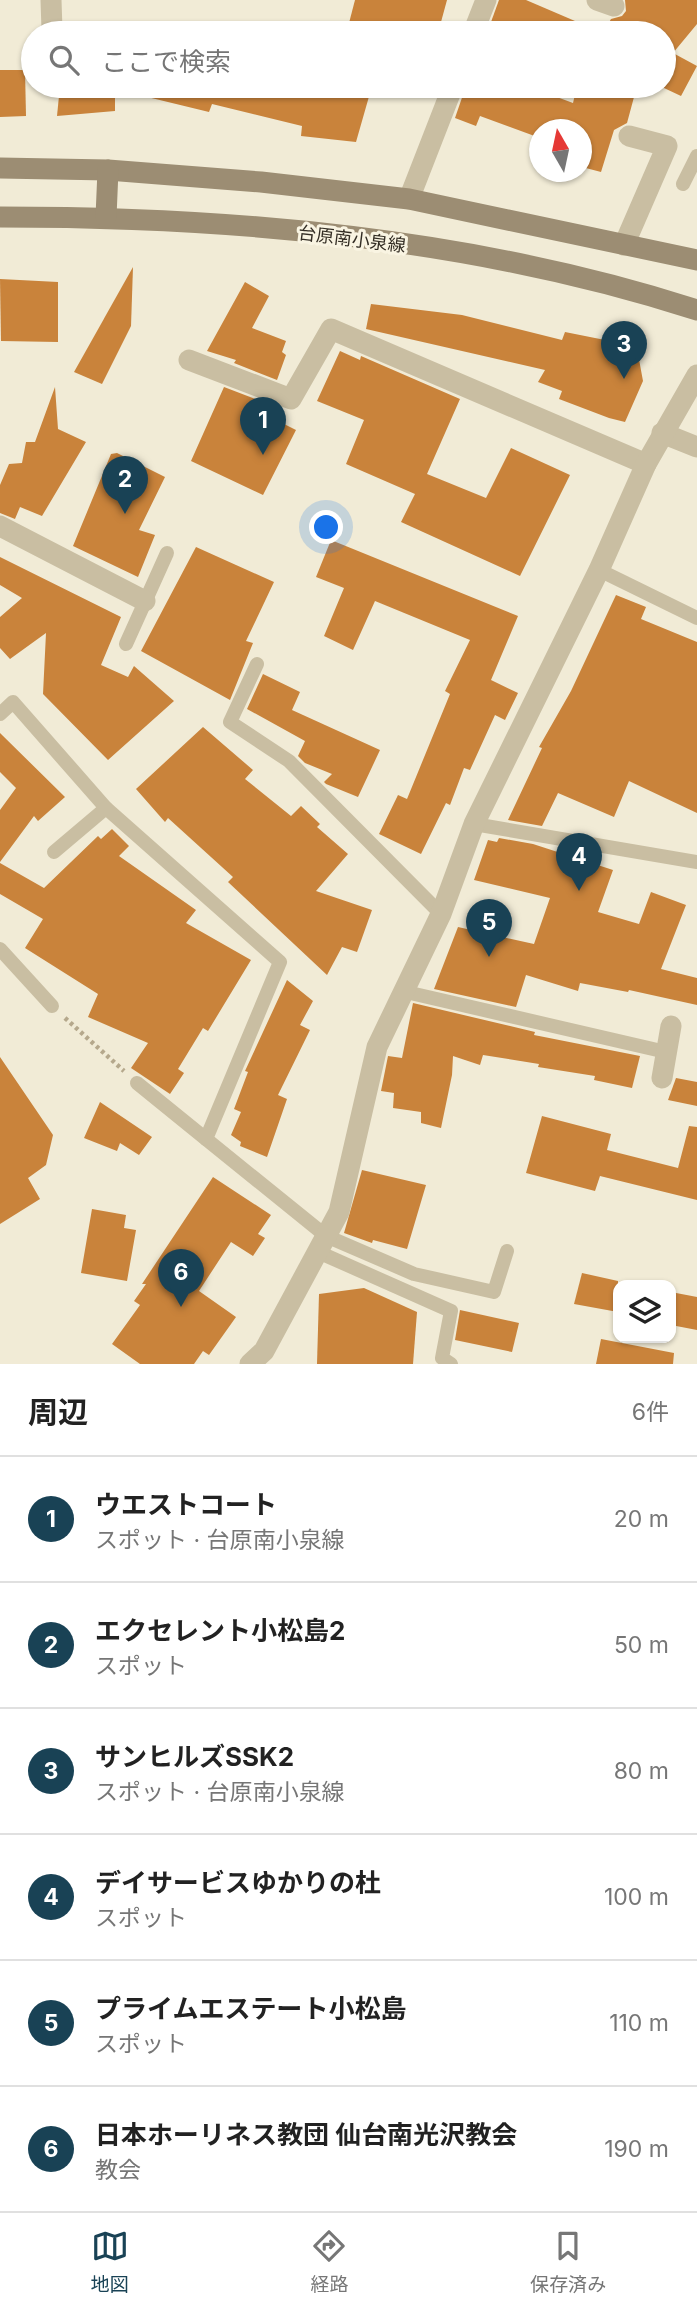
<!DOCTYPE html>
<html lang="ja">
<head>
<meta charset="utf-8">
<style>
  body { margin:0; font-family:Inter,"Noto Sans JP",sans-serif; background:#f2f2f2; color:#222 }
  .controls { position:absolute; right:21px; bottom:21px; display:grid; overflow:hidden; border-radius:14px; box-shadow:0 2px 5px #0004 }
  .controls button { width:63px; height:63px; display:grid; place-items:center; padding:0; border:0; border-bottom:2px solid #e0e0e0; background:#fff; color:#222; font:35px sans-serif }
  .compass { position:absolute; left:529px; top:119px; width:63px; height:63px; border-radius:50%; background:#fff; box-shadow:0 2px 5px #0004; rotate:351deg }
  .you { position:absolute; left:327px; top:528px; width:24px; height:24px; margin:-18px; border:5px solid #fff; border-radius:50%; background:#1a73e8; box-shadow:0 0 0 10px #1a73e833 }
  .badge { display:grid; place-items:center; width:46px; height:46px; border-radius:50%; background:#194255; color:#fff; font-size:23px; font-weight:700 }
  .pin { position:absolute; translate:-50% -58px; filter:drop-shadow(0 2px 4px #0008) }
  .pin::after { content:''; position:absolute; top:37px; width:24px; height:21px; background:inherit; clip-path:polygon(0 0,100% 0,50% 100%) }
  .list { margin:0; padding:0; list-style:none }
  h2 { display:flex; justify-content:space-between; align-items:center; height:91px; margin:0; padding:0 28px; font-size:30px }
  h2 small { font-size:23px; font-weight:400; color:#767676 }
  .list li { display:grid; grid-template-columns:46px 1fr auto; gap:21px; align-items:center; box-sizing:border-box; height:126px; padding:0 28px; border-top:2px solid #e0e0e0 }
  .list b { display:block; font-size:26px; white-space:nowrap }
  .list p { margin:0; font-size:23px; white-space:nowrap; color:#767676 }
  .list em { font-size:23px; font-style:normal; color:#767676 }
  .icon { flex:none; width:38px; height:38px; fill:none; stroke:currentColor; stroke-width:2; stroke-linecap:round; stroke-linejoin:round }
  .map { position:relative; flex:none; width:697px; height:1364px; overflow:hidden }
  .search { position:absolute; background:#fff; box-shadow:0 2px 5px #0004; left:21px; right:21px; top:21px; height:77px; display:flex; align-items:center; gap:18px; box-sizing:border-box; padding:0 24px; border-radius:38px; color:#767676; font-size:26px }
  .sheet { height:847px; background:#fff }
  nav { display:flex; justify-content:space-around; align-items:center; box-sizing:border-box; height:98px; border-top:2px solid #e0e0e0; background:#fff; font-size:19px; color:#767676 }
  nav a { display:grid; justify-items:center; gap:4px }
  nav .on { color:#194255 }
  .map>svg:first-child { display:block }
  .building { fill:#c9833b }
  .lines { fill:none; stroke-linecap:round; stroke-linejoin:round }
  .path { stroke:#b5a88c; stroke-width:4.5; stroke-dasharray:3.5 3.5; stroke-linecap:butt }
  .lane { stroke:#c9bea2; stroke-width:14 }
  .street { stroke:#c9bea2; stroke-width:21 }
  .secondary { stroke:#9c8d73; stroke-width:21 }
  .labels { text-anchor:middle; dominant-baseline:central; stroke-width:6; stroke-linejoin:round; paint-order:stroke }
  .street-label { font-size:18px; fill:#332d24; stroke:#f9f4e2 }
</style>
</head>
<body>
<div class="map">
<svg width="697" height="1364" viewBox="0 0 697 1364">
  <rect width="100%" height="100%" fill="#f1ebd6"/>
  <!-- building -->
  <g class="building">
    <polygon points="355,0 447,0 438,33 406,33 349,23"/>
    <polygon points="499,0 526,0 603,33 487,33"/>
    <polygon points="625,0 697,0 697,24 673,53 697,66 681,96 664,88 664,33 603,33 611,19 622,16 626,11"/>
    <polygon points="0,70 25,70 26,116 0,117"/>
    <polygon points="60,86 115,86 115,111 57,116"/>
    <polygon points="136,86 286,86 308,91 310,86 372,86 356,142 301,136 302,126 212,104 209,112 135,94"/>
    <polygon points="466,86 527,86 573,103 577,86 637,86 627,123 614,130 601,172 582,167 582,130 540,130 540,138 480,116 476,126 455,118"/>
    <polygon points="133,267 131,326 102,384 74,372"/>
    <polygon points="0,279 58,282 58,342 1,341"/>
    <polygon points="245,282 269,296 252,328 286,341 282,352 286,355 277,380 234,363 236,360 207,351"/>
    <polygon points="371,304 462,315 562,340 565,332 625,344 638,354 643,381 625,422 609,418 559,399 562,391 538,382 545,370 366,329"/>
    <polygon points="340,351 360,360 361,356 460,399 427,474 486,498 511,448 570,475 520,576 401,522 415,494 346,464 364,420 317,401"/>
    <polygon points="55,387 58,429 86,442 42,516 20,507 15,519 0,513 0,485 9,464 22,463 26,442 35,442"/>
    <polygon points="224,387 268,404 264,414 296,430 263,495 191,461"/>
    <polygon points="117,453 165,477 139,530 155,535 138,577 73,546 111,454"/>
    <polygon points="331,540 518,616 491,680 518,693 505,720 495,715 470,770 464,768 450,805 446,803 421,854 379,834 398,795 407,799 450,694 445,691 470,640 375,601 353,650 324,636 344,588 316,577"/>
    <polygon points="196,547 274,582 246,641 253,643 230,700 141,651"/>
    <polygon points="0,557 121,617 101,665 128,677 134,666 174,701 108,760 43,694 46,633 10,659 0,648 0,617 22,598 0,585"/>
    <polygon points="616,595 646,607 641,619 697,642 697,813 629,781 614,817 558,793 542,826 508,820 542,748 539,747 571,691"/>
    <polygon points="263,674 300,692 292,710 380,750 358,797 326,784 324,782 332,774 305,763 298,756 305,741 247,709"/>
    <polygon points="203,727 253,770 245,779 291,816 301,806 320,824 317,827 348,854 316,891 372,910 357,952 342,947 327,975 228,882 233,877 168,818 165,822 136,789"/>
    <polygon points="0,733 65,797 38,821 34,816 0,862 0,810 16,788 0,772"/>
    <polygon points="112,829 129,846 119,856 196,910 186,923 251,960 208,1031 203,1028 178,1069 184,1073 170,1094 131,1068 148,1043 88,1017 98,994 25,948 43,919 0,894 0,863 44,888 98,836 101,839"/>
    <polygon points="499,838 533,844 613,870 598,912 639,924 651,892 686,905 661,969 697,978 697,1005 629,990 628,992 580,983 578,991 526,975 516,1007 434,989 458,927 534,944 550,898 474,880 488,840 497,842"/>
    <polygon points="287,980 313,1001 300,1025 310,1030 278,1095 287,1099 267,1157 240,1146 241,1142 231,1135 241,1112 234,1109 248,1072 245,1071"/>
    <polygon points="413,1003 535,1032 534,1035 640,1056 632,1088 594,1080 595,1076 538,1067 539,1064 483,1055 480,1065 453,1056 452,1075 441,1128 421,1123 421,1112 393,1108 394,1093 381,1091 388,1056 402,1058"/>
    <polygon points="0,1057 53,1135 46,1165 28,1178 40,1199 0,1224"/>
    <polygon points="676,1078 697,1082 697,1106 668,1100"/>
    <polygon points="100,1102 152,1137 139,1155 120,1143 117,1151 84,1138"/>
    <polygon points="542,1116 611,1134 607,1150 678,1168 689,1126 697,1127 697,1200 600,1176 595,1191 526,1173"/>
    <polygon points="362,1170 426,1185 407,1249 373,1240 372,1243 344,1233"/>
    <polygon points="213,1177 271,1215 258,1234 265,1238 253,1256 231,1242 199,1291 236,1317 209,1355 203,1351 194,1364 140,1364 112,1344 140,1305 134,1301 146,1284 142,1284"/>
    <polygon points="92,1209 126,1215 124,1228 136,1230 127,1281 81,1273"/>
    <polygon points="582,1273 618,1281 618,1312 574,1304"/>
    <polygon points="364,1288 417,1312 413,1364 317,1364 319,1294"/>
    <polygon points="671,1292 697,1297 697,1330 671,1325"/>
    <polygon points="460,1310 519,1323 512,1352 455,1340"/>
    <polygon points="601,1339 674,1353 673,1364 596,1364"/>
  </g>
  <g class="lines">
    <!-- path -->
    <polyline class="path" points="65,1018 124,1071"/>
    <!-- lane -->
    <g class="lane">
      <polyline points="52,30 196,28"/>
      <polyline points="683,184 697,156"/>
      <polyline points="599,570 697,618"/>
      <polyline points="126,644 167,553"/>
      <polyline points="257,664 230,722 289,761 441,914"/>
      <polyline points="0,714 13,702 106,808 280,962 206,1139 326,1236 414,1274 494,1292 507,1251"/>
      <polyline points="474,824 697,862"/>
      <polyline points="54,852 106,808"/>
      <polyline points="0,949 52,1006"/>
      <polyline points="406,992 666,1052"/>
      <polyline points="137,1083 206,1139"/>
      <polyline points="318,1252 451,1311 442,1358 451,1364"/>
    </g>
    <!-- street -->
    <g class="street">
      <polyline points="51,0 52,30"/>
      <polyline points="597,0 614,6"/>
      <polyline points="473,33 486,0"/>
      <polyline points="409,199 453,86"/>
      <polyline points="624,245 667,146 629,136"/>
      <polyline points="189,360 291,399 331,329 646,464"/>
      <polyline points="662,433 697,447"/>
      <polyline points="0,526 145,601"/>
      <polyline points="662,1078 671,1026"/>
      <polyline points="250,1364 264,1351 339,1212 377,1047 441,914 474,824 599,570 646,464 697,375"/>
    </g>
    <!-- secondary -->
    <g class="secondary">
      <polyline points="0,168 108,170 261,182 409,199 697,260"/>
      <path d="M0 217C233 217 474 238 697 310"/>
      <polyline points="106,217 108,170"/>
    </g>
  </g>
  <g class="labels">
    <!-- street labels -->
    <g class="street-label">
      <text transform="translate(352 239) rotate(7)">台原南小泉線</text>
    </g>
  </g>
</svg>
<div class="controls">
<button><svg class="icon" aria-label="layers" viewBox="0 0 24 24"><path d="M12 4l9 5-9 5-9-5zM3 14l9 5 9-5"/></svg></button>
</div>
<svg class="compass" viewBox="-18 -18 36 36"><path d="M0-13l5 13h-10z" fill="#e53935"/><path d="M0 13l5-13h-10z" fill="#767676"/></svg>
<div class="you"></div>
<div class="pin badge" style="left:263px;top:455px">1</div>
<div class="pin badge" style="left:125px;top:514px">2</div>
<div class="pin badge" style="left:624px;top:379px">3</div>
<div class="pin badge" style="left:579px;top:891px">4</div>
<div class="pin badge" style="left:489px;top:957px">5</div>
<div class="pin badge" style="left:181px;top:1307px">6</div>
<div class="search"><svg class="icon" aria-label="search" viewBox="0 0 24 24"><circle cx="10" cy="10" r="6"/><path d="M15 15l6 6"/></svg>ここで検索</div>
</div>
<section class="sheet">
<h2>周辺<small>6件</small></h2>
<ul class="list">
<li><span class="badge">1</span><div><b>ウエストコート</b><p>スポット · 台原南小泉線</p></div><em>20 m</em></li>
<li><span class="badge">2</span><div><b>エクセレント小松島2</b><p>スポット</p></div><em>50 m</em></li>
<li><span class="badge">3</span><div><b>サンヒルズSSK2</b><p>スポット · 台原南小泉線</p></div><em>80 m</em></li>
<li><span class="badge">4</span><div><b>デイサービスゆかりの杜</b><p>スポット</p></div><em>100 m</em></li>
<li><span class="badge">5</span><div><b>プライムエステート小松島</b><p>スポット</p></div><em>110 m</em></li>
<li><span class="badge">6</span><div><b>日本ホーリネス教団 仙台南光沢教会</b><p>教会</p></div><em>190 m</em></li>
</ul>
</section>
<nav>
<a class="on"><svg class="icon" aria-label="map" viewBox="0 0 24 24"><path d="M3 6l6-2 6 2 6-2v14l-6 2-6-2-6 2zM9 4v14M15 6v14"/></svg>地図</a>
<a><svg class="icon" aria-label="directions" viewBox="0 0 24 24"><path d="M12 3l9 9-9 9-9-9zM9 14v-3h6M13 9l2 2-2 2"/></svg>経路</a>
<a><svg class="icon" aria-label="saved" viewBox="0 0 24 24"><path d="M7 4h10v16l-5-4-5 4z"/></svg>保存済み</a>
</nav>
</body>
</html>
